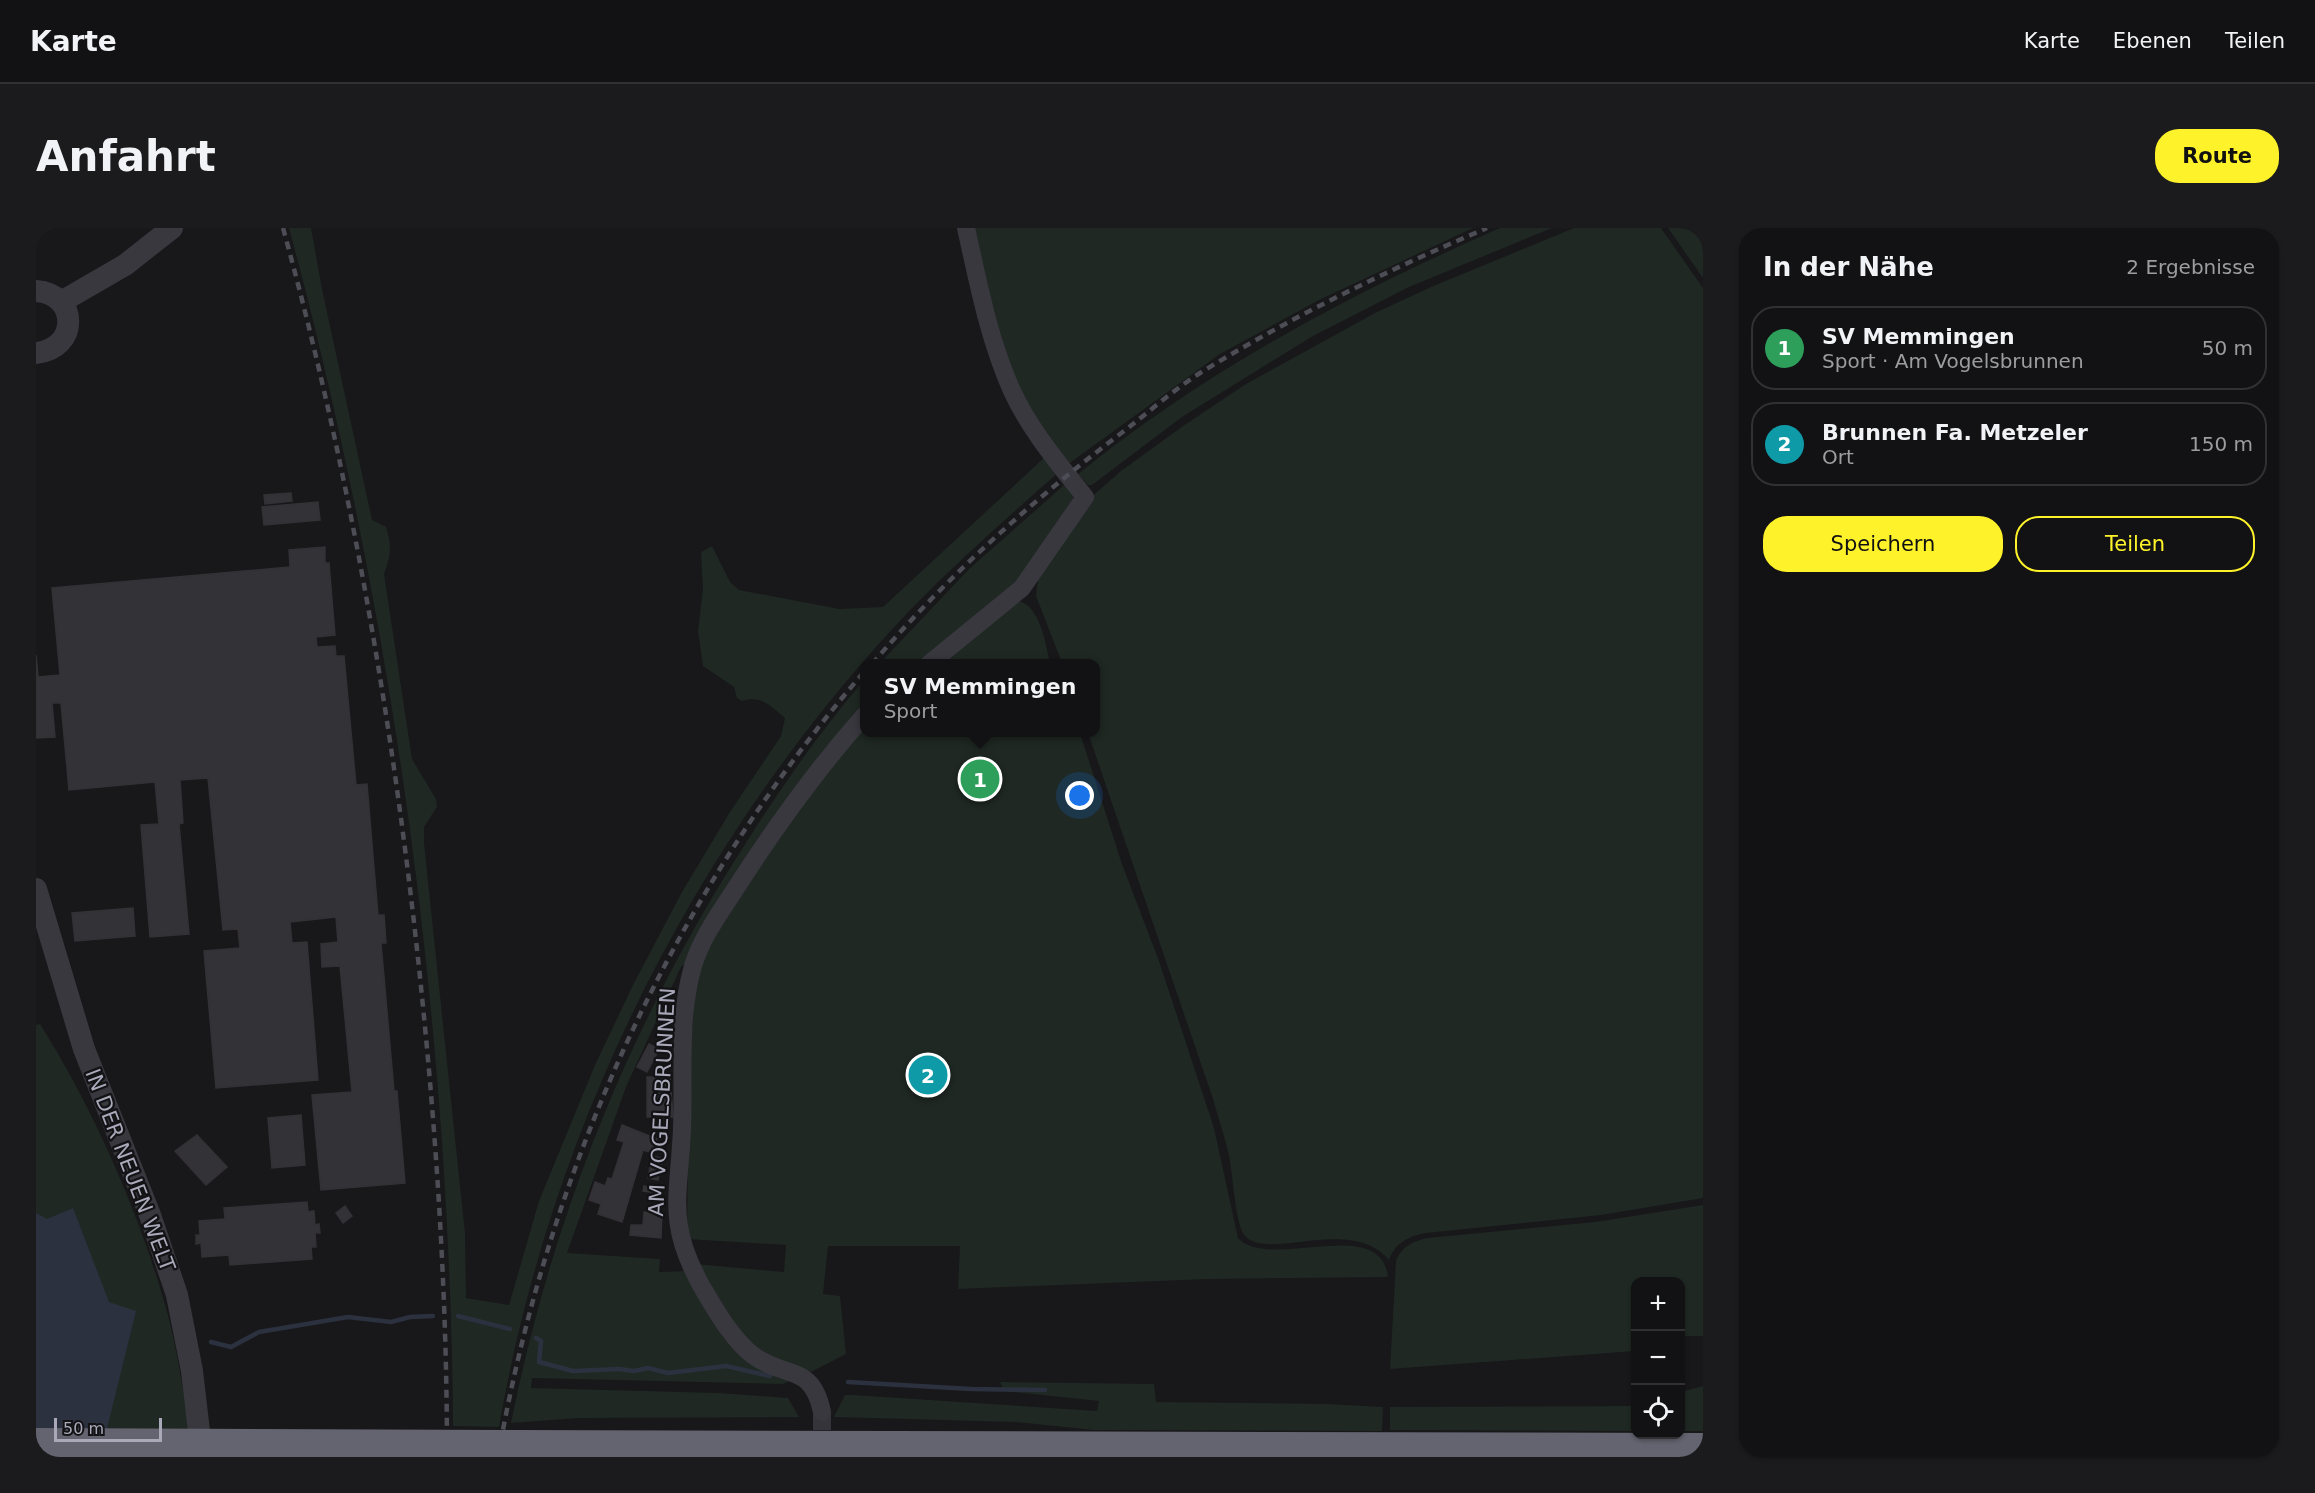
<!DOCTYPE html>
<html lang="de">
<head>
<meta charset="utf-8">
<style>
  body { margin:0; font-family:"DejaVu Sans",sans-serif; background:#1b1a1d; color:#f1f3f6 }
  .controls { position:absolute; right:18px; bottom:18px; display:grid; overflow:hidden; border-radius:12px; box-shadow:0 2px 4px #0004 }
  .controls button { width:54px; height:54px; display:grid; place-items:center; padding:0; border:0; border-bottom:2px solid #313134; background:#121114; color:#f1f3f6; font:30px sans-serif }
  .scale { position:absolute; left:18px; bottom:15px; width:108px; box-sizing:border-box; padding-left:6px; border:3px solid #a9a9ba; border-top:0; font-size:16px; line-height:21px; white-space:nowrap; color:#a9a9ba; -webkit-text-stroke:4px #131215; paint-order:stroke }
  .you { position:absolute; left:1044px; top:568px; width:21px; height:21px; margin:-15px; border:4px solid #fff; border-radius:50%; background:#1a73e8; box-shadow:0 0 0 9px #1a73e833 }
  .badge { display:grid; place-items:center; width:39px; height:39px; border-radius:50%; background:#fef32b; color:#fff; font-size:20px; font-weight:700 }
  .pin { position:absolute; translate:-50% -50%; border:3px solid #fff; box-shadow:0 2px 6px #0006 }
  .popup { position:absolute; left:824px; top:431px; width:240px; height:78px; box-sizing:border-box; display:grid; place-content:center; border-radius:12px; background:#121114; filter:drop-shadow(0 2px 4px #0005); font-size:20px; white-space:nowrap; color:#9c9da0 }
  .popup b { font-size:22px; color:#f1f3f6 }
  .popup::after { content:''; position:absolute; left:50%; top:100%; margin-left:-12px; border:12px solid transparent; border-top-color:#121114 }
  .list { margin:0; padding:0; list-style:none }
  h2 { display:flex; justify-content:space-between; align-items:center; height:78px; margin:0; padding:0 24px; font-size:26px }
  h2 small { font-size:20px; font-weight:400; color:#9c9da0 }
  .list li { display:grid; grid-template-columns:39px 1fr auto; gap:18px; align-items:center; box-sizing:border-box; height:84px; margin:0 12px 12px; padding:0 12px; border:2px solid #313134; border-radius:24px }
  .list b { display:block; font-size:22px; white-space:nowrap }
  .list p { margin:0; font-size:20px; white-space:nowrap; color:#9c9da0 }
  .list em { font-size:20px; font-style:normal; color:#9c9da0 }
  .actions { display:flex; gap:12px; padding:18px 24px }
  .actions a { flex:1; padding:14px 0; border:2px solid #fef32b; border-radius:24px; text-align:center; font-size:21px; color:#fef32b }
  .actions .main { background:#fef32b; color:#111 }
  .icon { flex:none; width:33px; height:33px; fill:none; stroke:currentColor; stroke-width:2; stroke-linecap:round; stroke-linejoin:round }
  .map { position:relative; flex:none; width:1667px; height:1229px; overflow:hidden; border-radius:24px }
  header { display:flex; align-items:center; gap:36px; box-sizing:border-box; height:84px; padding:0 30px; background:#121114; border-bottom:2px solid #313134 }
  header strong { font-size:28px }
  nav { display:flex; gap:33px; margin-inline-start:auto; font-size:21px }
  .intro { display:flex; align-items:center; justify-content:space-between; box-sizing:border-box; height:144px; padding:0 36px }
  h1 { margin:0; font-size:42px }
  .button { padding:15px 27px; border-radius:24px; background:#fef32b; color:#111; font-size:21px; font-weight:700 }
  main { display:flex; gap:36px; padding:0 36px }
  aside { flex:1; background:#121114; border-radius:24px; box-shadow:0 2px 4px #0004 }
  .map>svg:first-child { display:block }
  .green { fill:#1f2823 }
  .water { fill:#2c313f }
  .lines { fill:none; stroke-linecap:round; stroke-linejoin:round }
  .stream { stroke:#2c313f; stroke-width:4.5 }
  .building { fill:#333236; stroke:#333136; stroke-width:1.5 }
  .minor-tunnel { stroke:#35343a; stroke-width:18; stroke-dasharray:18 9; stroke-linecap:butt }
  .minor { stroke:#39383f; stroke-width:18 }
  .tertiary { stroke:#39383f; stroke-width:22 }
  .motorway { stroke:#646470; stroke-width:32 }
  .rail { stroke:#4d4d56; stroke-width:4.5; stroke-dasharray:8 6; stroke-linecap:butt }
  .motorway-bridge { stroke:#646470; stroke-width:32 }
  .labels { text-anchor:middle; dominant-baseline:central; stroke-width:4.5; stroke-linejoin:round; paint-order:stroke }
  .street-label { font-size:21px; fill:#a9a9ba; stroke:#131215 }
</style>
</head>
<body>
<header>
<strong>Karte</strong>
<nav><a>Karte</a><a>Ebenen</a><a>Teilen</a></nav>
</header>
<div class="intro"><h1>Anfahrt</h1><a class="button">Route</a></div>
<main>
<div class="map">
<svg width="1667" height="1229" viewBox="0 0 1667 1229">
  <rect width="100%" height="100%" fill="#18171a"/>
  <!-- green -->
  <g class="green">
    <path d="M253 0H275L286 61 336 292 350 299C356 317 355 328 348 346L376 531 400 571 401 579 388 599V615L429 1005 430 1070 473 1077 503 973 559 837 597 757 646 664 694 584 745 508 749 490C735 478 725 467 706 473L701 470 698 459 667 438 662 403 667 361 665 324 676 318 694 354 703 362 804 381 847 379 1011 227 1023 244C973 288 923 332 877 379 663 603 516 894 463 1199L417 1198C414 799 357 385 253 0Z"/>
    <polygon points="934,0 1437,0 1283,72 1184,126 1031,237 980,159"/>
    <path d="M1464 0H1516L1373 59 1277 108 1146 189 1056 257H1052L1042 246C1170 142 1314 66 1464 0Z"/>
    <path d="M1538 0H1625L1667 60V970L1565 987 1390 1005C1373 1008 1359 1015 1353 1032 1314 985 1226 1037 1207 1005 1199 991 1197 947 1193 928 1189 909 1182 890 1177 871L1052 505 1060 504V436L1026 435 1000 368 1002 352 1053 271 1085 243 1147 198 1210 156 1339 85 1395 59Z"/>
    <polygon points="1632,0 1667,0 1667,50"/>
    <polygon points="1028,257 1037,266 1037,274 978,360 884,435 843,436 933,341"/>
    <path d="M981 373C1004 375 1010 418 1014 435L901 436Z"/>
    <path d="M828 452V479L816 493 654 732 645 739 590 859 531 1025 624 1031 623 1044 652 1043 675 1081 756 1152 747 1156 496 1150 495 1160 683 1165 752 1170 763 1189 543 1190 475 1195C517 985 597 789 713 610 748 555 786 501 828 452Z"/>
    <path d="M828 495V504L1044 505 1086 636 1123 733 1178 900 1202 1010C1233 1044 1345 985 1352 1049L1172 1051 922 1061 924 1018H792L787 1066 804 1068 810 1126 775 1144 730 1128 712 1115 660 1036 748 1044 750 1017 651 1011 653 839 661 744 706 658Z"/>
    <path d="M4 796C58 881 107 993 133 1091 144 1135 150 1181 157 1226L0 1229V797Z"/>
    <path d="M1667 977V1108H1645L1644 1054H1600L1599 1123 1354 1141 1360 1033C1366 1018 1376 1014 1391 1010L1559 994Z"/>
    <polygon points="964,1154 1118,1156 1120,1174 1292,1176 1347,1179 1346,1203 1058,1202 979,1194 798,1189 809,1167 817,1167 1061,1183 1063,1173 968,1163"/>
    <polygon points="1667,1158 1667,1203 1645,1203 1645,1164"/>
    <polygon points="1599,1178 1599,1203 1354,1202 1354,1179"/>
  </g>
  <!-- water -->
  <polygon class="water" points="37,980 73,1074 100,1083 64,1229 0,1229 0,985 11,991"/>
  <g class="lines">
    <!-- stream -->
    <g class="stream">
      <polyline points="422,1088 474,1101"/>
      <polyline points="500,1110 505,1113 503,1134 537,1143 583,1141 598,1143 612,1140 632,1145 690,1138 734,1148"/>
      <polyline points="175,1114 195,1119 223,1104 312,1089 355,1094 374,1089 397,1088"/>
      <polyline points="812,1154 935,1161 1009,1162"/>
    </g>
  </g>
  <!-- building -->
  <g class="building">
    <polygon points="255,265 256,273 229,276 228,267"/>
    <polygon points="282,274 284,292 228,297 226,279"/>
    <polygon points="289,319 289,335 293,335 299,407 280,409 281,419 299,418 300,428 308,428 320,557 331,556 342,687 348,687 350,715 345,715 358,863 361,863 369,955 285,962 276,867 316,864 304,738 286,739 285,716 302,714 300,689 254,694 256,715 271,714 282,852 180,860 168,723 204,720 202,701 187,702 172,550 144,552 147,595 143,596 153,706 114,709 105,597 123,596 119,554 33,562 25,475 16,475 19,509 0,510 0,427 2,449 24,447 16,360 254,339 253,322"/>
    <polygon points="97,680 99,708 39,713 36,685"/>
    <polygon points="613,816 623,821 611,844 601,839"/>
    <polygon points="882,838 905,843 901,856 879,850"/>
    <polygon points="611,849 634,849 637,889 611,889"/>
    <polygon points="265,887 269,937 236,940 232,890"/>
    <polygon points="586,897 621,911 617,925 607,922 586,994 562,986 565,976 553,972 559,954 569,958 572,950 576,951 588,914 581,912"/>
    <polygon points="161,907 191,939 170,957 139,923"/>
    <polygon points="616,928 626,930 622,952 612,950"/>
    <polygon points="608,958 621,961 621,965 607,963"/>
    <polygon points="271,974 272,984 278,983 279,997 283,996 284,1005 279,1005 280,1019 275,1019 276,1031 194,1037 193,1027 166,1029 165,1015 160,1016 160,1007 164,1007 163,993 189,991 188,980"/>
    <polygon points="309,978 316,988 307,995 300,985"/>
    <polygon points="608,984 626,985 625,1010 594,1007 595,997 607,997"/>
  </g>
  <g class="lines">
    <!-- minor-tunnel -->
    <polyline class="minor-tunnel" points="786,1184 786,1227"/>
    <!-- minor -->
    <g class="minor">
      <path d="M893 436 986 360 1049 269C1023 236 994 202 976 163 953 112 942 54 930 0"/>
      <path d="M786 1184C776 1135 749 1151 718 1128 697 1113 679 1081 666 1059 630 995 643 969 646 901 648 848 642 789 657 738 665 711 683 686 698 663 737 602 781 541 828 488"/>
    </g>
    <!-- tertiary -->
    <g class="tertiary">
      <path d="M0 63C43 66 43 121 0 125"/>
      <polyline points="25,74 89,37 136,0"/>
      <polyline points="0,661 48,821 114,987 141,1067 156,1143 166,1229"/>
    </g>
    <!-- motorway -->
    <polyline class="motorway" points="478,1218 1667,1221"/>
    <!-- rail -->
    <g class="rail">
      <path d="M247 0C311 233 353 472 380 712 399 884 411 1056 411 1229"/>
      <path d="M836 436C912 347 999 270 1092 200 1115 182 1139 161 1164 145 1255 89 1352 42 1451 0"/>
      <path d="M462 1229C512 942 637 665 828 444"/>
    </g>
    <!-- motorway-bridge -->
    <polyline class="motorway-bridge" points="0,1216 478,1218"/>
  </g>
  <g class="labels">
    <!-- street labels -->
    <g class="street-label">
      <text transform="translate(626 874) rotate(-87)">AM VOGELSBRUNNEN</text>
      <text transform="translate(94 942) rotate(69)">IN DER NEUEN WELT</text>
    </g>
  </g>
</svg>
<div class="controls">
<button>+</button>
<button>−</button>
<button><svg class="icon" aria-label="locate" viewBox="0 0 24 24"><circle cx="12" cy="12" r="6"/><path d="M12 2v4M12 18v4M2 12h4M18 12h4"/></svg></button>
</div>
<div class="scale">50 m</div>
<div class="you"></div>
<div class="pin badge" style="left:944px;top:551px;background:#2e9e5b">1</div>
<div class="popup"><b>SV Memmingen</b>Sport</div>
<div class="pin badge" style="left:892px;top:847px;background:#0f9aa8">2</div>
</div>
<aside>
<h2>In der Nähe<small>2 Ergebnisse</small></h2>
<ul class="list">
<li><span class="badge" style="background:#2e9e5b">1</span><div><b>SV Memmingen</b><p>Sport · Am Vogelsbrunnen</p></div><em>50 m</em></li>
<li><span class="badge" style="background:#0f9aa8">2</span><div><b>Brunnen Fa. Metzeler</b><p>Ort</p></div><em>150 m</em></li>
</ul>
<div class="actions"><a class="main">Speichern</a><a>Teilen</a></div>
</aside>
</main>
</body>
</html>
